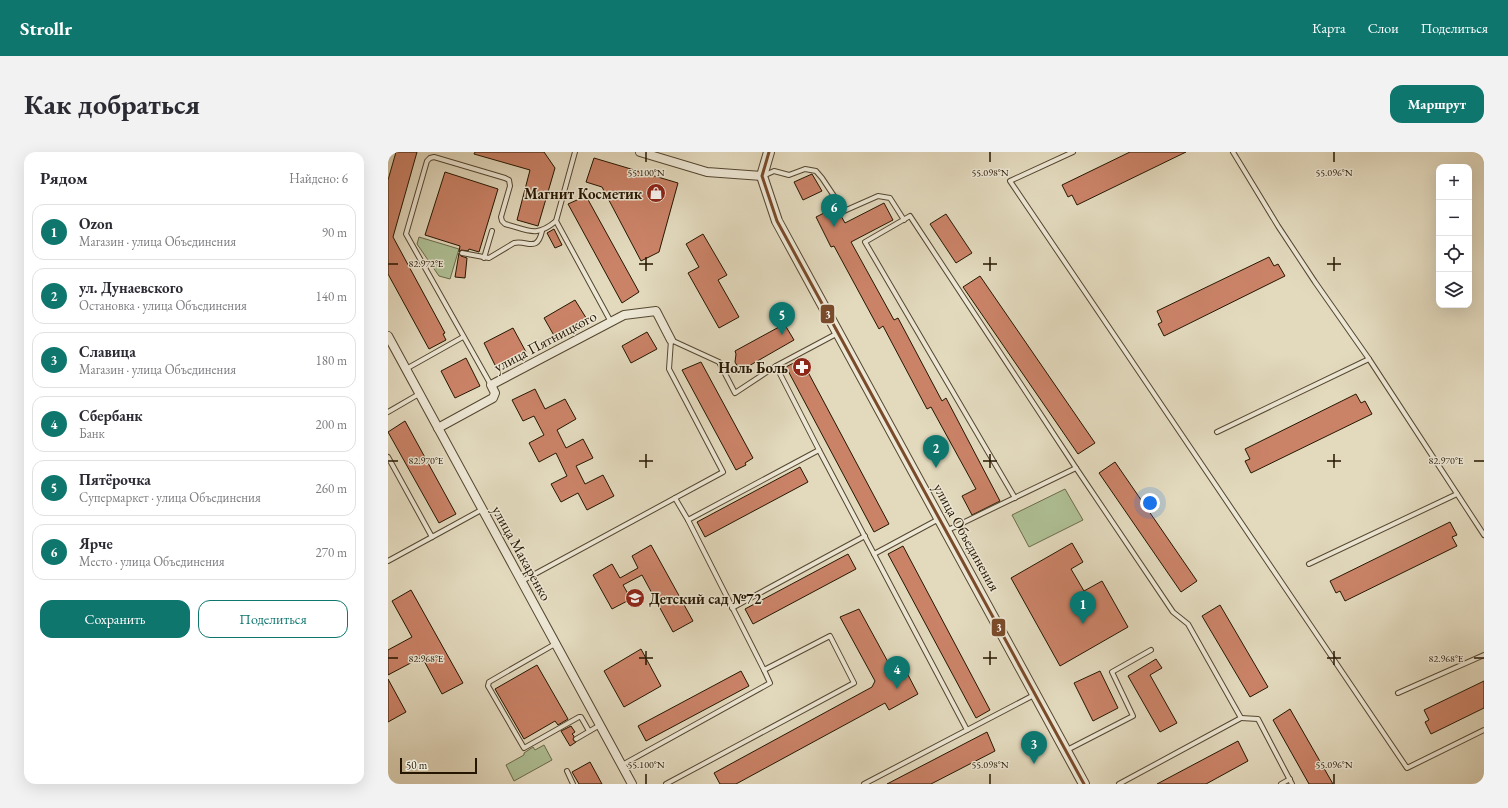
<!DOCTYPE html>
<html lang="ru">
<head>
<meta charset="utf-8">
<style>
  body { margin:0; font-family:"EB Garamond",serif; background:#f2f2f3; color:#2b2b33 }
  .controls { position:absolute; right:12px; top:12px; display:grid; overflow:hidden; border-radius:8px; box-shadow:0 4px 16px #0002 }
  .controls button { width:36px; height:36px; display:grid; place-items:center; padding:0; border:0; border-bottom:1px solid #e1e1e2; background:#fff; color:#2b2b33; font:20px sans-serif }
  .scale { position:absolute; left:12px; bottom:10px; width:77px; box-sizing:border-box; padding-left:4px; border:2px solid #251601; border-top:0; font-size:11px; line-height:14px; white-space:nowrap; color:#251601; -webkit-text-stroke:3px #ede7d5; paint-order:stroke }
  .you { position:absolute; left:762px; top:351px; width:14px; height:14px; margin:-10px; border:3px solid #fff; border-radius:50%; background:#1a73e8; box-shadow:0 0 0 6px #1a73e833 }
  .badge { display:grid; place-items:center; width:26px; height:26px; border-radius:50%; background:#0f766e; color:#fff; font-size:13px; font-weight:700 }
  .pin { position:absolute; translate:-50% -33px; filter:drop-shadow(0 1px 2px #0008) }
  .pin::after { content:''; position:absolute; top:21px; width:14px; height:12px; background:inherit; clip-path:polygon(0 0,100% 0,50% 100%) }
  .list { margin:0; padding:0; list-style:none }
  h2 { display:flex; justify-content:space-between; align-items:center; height:52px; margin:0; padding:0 16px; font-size:17px }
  h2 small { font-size:13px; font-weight:400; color:#7c7c81 }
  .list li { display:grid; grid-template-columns:26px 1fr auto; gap:12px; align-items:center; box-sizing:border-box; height:56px; margin:0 8px 8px; padding:0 8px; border:1px solid #e1e1e2; border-radius:12px }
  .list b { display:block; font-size:15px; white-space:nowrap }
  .list p { margin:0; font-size:13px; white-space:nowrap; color:#7c7c81 }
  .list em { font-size:13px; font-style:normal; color:#7c7c81 }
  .actions { display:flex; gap:8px; padding:12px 16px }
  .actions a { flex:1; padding:9px 0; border:1px solid #0f766e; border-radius:12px; text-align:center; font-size:14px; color:#0f766e }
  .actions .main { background:#0f766e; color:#fff }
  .icon { flex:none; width:22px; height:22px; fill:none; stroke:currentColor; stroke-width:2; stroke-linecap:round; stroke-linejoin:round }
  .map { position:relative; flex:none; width:1096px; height:632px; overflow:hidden; border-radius:12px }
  header { display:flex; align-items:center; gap:24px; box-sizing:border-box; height:56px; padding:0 20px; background:#0f766e; color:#fff }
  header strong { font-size:19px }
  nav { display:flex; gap:22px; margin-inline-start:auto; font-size:14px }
  .intro { display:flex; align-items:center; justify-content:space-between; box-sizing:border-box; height:96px; padding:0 24px }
  h1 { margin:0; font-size:28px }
  .button { padding:10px 18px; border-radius:12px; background:#0f766e; color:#fff; font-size:14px; font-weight:700 }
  main { display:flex; gap:24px; padding:0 24px }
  aside { flex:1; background:#fff; border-radius:12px; box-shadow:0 4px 16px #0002 }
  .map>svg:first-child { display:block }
  .green { fill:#afc095; stroke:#6a6b4b }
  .building { fill:#cb8368; stroke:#251601 }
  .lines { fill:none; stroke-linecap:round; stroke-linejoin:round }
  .service-casing { stroke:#544730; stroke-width:6 }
  .minor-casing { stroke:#544730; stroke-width:10 }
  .tertiary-casing { stroke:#544730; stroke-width:12 }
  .service { stroke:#ede7d5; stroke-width:4 }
  .minor { stroke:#ede7d5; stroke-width:8 }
  .tertiary { stroke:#ede7d5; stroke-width:10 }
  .bus-1-casing { stroke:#ede7d5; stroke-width:6 }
  .bus-1 { stroke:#7a4b2a; stroke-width:3 }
  .ticks { fill:none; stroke:#251601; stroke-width:1.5 }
  .labels { text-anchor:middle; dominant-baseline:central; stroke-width:3; stroke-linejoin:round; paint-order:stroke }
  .poi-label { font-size:15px; font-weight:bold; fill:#251601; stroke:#ede7d5; text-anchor:end }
  .street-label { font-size:15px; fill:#251601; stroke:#ede7d5 }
  .ticks-label { font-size:10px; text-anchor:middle; fill:#251601; stroke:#ede7d5; stroke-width:3; stroke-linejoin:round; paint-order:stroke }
  .line-badge { stroke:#ede7d5; stroke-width:1.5 }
  .badge-label { font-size:11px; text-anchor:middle; font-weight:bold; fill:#fff }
</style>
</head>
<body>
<header>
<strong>Strollr</strong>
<nav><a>Карта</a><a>Слои</a><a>Поделиться</a></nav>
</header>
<div class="intro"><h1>Как добраться</h1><a class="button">Маршрут</a></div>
<main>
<aside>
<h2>Рядом<small>Найдено: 6</small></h2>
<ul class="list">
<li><span class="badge">1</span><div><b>Ozon</b><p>Магазин · улица Объединения</p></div><em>90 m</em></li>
<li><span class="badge">2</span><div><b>ул. Дунаевского</b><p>Остановка · улица Объединения</p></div><em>140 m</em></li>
<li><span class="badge">3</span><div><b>Славица</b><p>Магазин · улица Объединения</p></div><em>180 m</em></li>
<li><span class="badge">4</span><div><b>Сбербанк</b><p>Банк</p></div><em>200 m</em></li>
<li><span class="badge">5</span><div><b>Пятёрочка</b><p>Супермаркет · улица Объединения</p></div><em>260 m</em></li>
<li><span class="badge">6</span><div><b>Ярче</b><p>Место · улица Объединения</p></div><em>270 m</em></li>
</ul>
<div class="actions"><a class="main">Сохранить</a><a>Поделиться</a></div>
</aside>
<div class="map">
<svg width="1096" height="632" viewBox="0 0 1096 632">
  <rect width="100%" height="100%" fill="#e3dabe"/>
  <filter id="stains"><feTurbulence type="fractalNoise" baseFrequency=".005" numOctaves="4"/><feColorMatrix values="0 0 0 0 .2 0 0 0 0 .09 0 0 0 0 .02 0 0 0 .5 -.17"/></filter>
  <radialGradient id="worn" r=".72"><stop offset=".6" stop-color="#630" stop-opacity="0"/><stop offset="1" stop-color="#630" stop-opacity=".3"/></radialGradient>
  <!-- green -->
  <g class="green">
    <polygon points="31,85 71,97 62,127 51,124 29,92"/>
    <polygon points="677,337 695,368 641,395 624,363"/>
    <polygon points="156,593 164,608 126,629 118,613 136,603 136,601 145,595 147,598"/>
  </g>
  <!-- building -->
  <g class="building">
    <polygon points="8,0 29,0 5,85 57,181 55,182 58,188 41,197 0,122 0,28"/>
    <polygon points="87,0 156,0 167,16 150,74 129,68 142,18 86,2"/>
    <polygon points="742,0 798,0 689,53 684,43 680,45 674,33"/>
    <polygon points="206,6 290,31 271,100 253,109 214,35 198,30"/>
    <polygon points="57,20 110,37 91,100 81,97 80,99 73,98 71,100 72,94 37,83"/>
    <polygon points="424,22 434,39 415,48 406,30"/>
    <polygon points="198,44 251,140 234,151 180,52"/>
    <polygon points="496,51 505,68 463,90 506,168 510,166 554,249 558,246 612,349 584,363 574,344 588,337 543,255 539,257 495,174 491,177 446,94 443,95 428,65 448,55 457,71"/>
    <polygon points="558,62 584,101 568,111 542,72"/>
    <polygon points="166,77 174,93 167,96 159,81"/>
    <polygon points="315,82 339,123 330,128 351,165 331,176 300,121 311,115 298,92"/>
    <polygon points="71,101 73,104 79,106 77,126 67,125"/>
    <polygon points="881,105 886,114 890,112 897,124 776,184 770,172 774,170 769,159"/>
    <polygon points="592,124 707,291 690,302 575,135"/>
    <polygon points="187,148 200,169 168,187 156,166"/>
    <polygon points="397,173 406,188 352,219 347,210 348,202 347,199 391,175"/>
    <polygon points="125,176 138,200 108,215 96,191"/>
    <polygon points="259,180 269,197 243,211 234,194"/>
    <polygon points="78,206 92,234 67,246 53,219"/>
    <polygon points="413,207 501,372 486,380 398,215"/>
    <polygon points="313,210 365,306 357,311 358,313 348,318 294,218"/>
    <polygon points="147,237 157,257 177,247 188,267 169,278 178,296 195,287 205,306 188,314 197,332 215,323 226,344 199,358 190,341 173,350 163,332 179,324 168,301 151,310 141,291 156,283 146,264 135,269 124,248"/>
    <polygon points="968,242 973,251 977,249 984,262 863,321 857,309 862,307 857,297"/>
    <polygon points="17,269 68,362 51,371 0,280"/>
    <polygon points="727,310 809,429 793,440 711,321"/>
    <polygon points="412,315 420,330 317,385 309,370"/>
    <polygon points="1062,370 1069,383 1064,385 1069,394 957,449 952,439 948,441 942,429"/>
    <polygon points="684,391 695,410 683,417 696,439 714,429 740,475 672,514 623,426"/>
    <polygon points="263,393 305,469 285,480 254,423 235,433 243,447 224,457 205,423 224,412 232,426 250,416 244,404"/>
    <polygon points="515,394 602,558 588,566 500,402"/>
    <polygon points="460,402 468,417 365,472 357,457"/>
    <polygon points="23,438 75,531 54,542 34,505 0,523 0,498 24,485 4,449"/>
    <polygon points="832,453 880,535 862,545 814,464"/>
    <polygon points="471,457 506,521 519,521 530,542 501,558 497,551 348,632 332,632 326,621 484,535 487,529 452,465"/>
    <polygon points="253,497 273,534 236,555 216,519"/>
    <polygon points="768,507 774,516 762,523 789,571 772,580 740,524"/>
    <polygon points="149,513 180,567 170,573 167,569 136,587 107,537"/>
    <polygon points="353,519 361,534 258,589 250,574"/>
    <polygon points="712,519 730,556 705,569 686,531"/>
    <polygon points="0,527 18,560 0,570"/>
    <polygon points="1096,529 1096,556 1043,582 1037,570 1041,568 1036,558"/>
    <polygon points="902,557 945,632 921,632 885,568"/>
    <polygon points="183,574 187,580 184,582 186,584 185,588 188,590 182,594 173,579"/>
    <polygon points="599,580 607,599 543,632 499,632"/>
    <polygon points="850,589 860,609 818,632 769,632"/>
    <polygon points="202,610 214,632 191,632 184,620"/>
  </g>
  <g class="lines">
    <defs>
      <g id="service">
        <polyline points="187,0 168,69 223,170"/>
        <polyline points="685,0 622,29 1019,616 1096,578"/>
        <polyline points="845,0 890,74 927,130 981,207 1096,383"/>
        <polyline points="375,24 386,19 401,23 417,17 428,19 434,26 456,59 490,44 502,46 516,68"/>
        <path d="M74 101 101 106 126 91C140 88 149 101 154 79"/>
        <polyline points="96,106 104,79"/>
        <polyline points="18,217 75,185"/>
        <path d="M103 233 18 82 39 9 42 6 46 5 117 26 121 28 122 34 113 65 114 69 117 72C140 78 148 86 168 69"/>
        <polyline points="0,260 31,242"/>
        <polyline points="829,280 981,207"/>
        <polyline points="431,298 579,578"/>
        <polyline points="0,305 44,385 95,357"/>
        <polyline points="287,346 300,368 431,298 388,214 450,181"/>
        <polyline points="627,346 477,90 522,64 688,316"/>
        <polyline points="300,368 376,518"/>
        <polyline points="558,379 688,316 785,460 800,472 853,566 731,632"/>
        <polyline points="486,402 551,367"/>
        <polyline points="0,409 44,385"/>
        <polyline points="921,412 1069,342"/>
        <polyline points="134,429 335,320 281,217 283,188 331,210 347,241 388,214"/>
        <polyline points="344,456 477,384"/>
        <polyline points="167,492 101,530 100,534 136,596 191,565 193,565 201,579"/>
        <polyline points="1010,541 1096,503"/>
        <polyline points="853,566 870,567 904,632"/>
        <polyline points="188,587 212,573"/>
        <polyline points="679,598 745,564 724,520 763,498"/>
        <polyline points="234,613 382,531 376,518 442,484 466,531 278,632"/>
        <polyline points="179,619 185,632"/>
        <polyline points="476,632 646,543"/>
        <polyline points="893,632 902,627"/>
      </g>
      <g id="minor">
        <polyline points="252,0 319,20 374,24"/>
        <polyline points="0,184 244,632"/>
        <polyline points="50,276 105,246 107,241 103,233 236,163 268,159 283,188"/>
      </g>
      <polyline id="tertiary" points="381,0 374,24 389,69 696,632"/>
    </defs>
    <!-- service casing -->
    <use href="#service" class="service-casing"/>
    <!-- minor casing -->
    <use href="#minor" class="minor-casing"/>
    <!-- tertiary casing -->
    <use href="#tertiary" class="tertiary-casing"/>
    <!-- service -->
    <use href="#service" class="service"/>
    <!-- minor -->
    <use href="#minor" class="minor"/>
    <!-- tertiary -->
    <use href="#tertiary" class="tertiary"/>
    <defs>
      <polyline id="bus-1" points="381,0 374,24 389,69 696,632"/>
    </defs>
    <!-- bus-1 casing -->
    <use href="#bus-1" class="bus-1-casing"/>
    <!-- bus-1 -->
    <use href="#bus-1" class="bus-1"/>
  </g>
  <!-- ticks -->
  <path class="ticks" d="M258 0V10M602 0V10M946 0V10M258 105V119M602 105V119M946 105V119M0 112H10M251 112H265M595 112H609M939 112H953M258 302V316M602 302V316M946 302V316M0 309H10M251 309H265M595 309H609M939 309H953M1086 309H1096M258 499V513M602 499V513M946 499V513M0 506H10M251 506H265M595 506H609M939 506H953M1086 506H1096M258 622V632M602 622V632M946 622V632"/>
  <!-- icons -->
  <defs>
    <symbol id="shop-disc" viewBox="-11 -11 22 22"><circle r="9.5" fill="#8f2418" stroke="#ede7d5"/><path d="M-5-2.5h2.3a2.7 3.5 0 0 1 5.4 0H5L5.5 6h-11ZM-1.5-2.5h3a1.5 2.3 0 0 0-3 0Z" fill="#fff"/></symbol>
    <symbol id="pharmacy-disc" viewBox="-11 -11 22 22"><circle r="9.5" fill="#8f2418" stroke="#ede7d5"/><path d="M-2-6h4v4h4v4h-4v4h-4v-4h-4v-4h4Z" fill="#fff"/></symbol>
    <symbol id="school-disc" viewBox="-11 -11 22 22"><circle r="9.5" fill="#8f2418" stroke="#ede7d5"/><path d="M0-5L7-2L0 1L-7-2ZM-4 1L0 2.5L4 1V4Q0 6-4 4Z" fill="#fff"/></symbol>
  </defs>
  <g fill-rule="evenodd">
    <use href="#shop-disc" x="257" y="30" width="22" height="22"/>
    <use href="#pharmacy-disc" x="403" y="204" width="22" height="22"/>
    <use href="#school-disc" x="236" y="435" width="22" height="22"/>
  </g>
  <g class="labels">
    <!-- poi labels -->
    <g class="poi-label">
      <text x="254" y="41">Магнит Косметик</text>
      <text x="400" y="215">Ноль Боль</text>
      <text x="261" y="446" text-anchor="start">Детский сад №72</text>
    </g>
    <!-- street labels -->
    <g class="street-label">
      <text transform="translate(157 189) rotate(-28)">улица Пятницкого</text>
      <text transform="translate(579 385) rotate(61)">улица Объединения</text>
      <text transform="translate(134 401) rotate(61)">улица Макаренко</text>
    </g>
  </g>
  <g class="ticks-label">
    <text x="258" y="24">55.100°N</text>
    <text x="602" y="24">55.098°N</text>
    <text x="946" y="24">55.096°N</text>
    <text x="38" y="115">82.972°E</text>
    <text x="1058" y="312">82.970°E</text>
    <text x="38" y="312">82.970°E</text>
    <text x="1058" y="510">82.968°E</text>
    <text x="38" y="510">82.968°E</text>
    <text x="258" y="616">55.100°N</text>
    <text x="602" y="616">55.098°N</text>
    <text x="946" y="616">55.096°N</text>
  </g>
  <g class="line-badge">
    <rect x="432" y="152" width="15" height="20" rx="4" fill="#7a4b2a"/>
    <rect x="603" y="466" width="15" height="19" rx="4" fill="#7a4b2a"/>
  </g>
  <g class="badge-label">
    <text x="440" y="166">3</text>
    <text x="611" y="479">3</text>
  </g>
  <rect width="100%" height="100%" filter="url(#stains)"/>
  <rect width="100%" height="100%" fill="url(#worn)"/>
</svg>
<div class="controls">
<button>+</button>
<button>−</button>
<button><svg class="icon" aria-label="locate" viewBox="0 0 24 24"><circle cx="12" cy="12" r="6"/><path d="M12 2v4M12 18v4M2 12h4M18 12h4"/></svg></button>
<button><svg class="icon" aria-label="layers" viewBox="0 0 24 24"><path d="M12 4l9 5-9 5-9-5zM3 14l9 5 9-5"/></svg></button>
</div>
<div class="scale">50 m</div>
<div class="you"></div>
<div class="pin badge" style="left:695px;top:472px">1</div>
<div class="pin badge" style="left:548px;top:316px">2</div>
<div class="pin badge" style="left:646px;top:612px">3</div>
<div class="pin badge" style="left:509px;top:537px">4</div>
<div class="pin badge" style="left:394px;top:183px">5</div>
<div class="pin badge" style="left:446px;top:75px">6</div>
</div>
</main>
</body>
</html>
